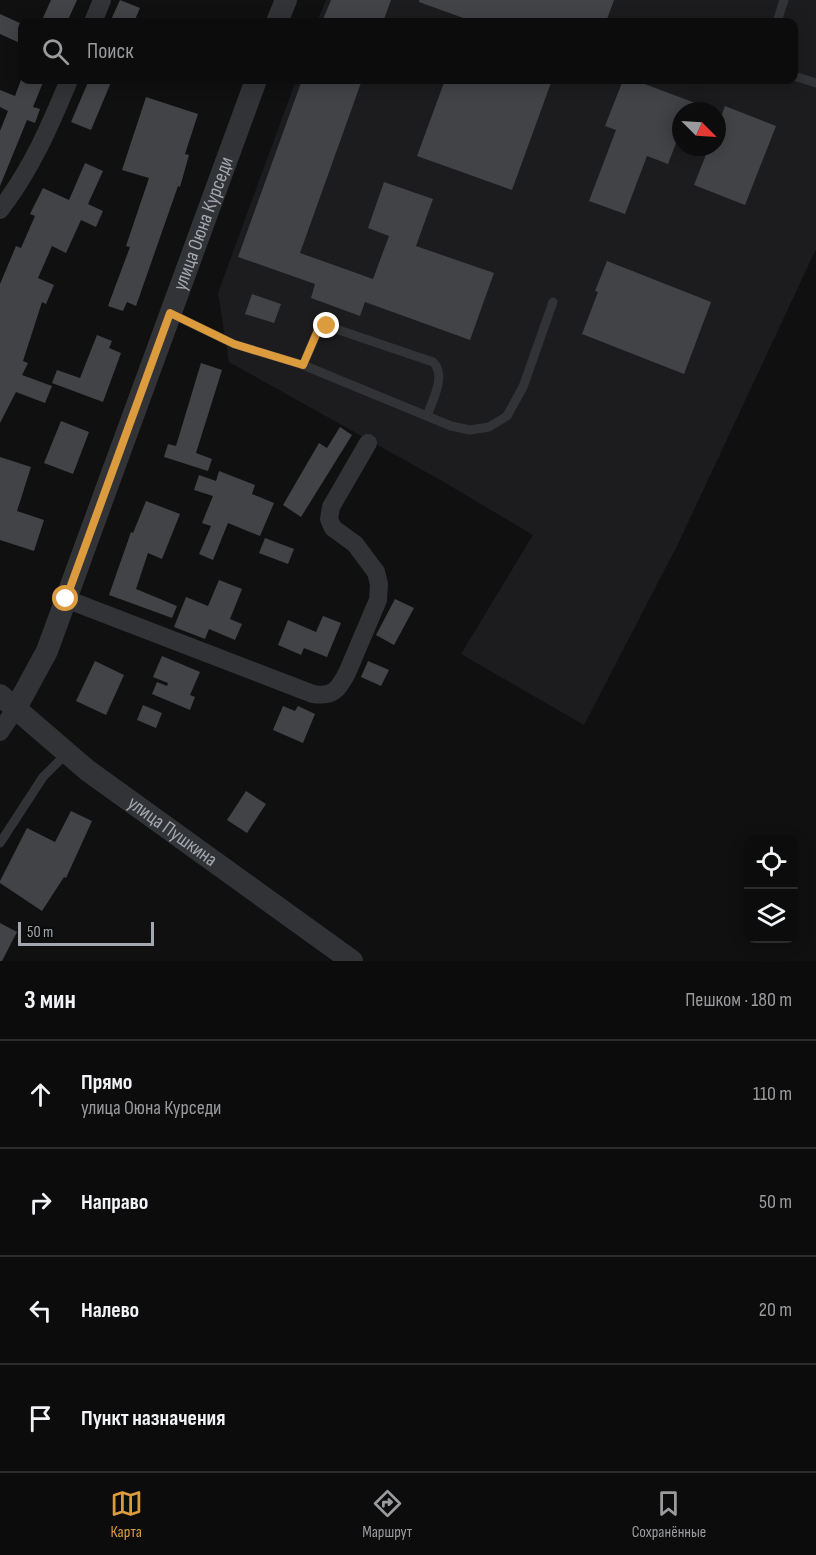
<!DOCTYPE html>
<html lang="ru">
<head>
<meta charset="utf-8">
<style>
  body { margin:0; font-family:"Sofia Sans Condensed",sans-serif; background:#1a1a1b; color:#f1f3f6 }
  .controls { position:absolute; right:18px; bottom:18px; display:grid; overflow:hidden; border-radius:12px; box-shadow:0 3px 15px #0003 }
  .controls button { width:54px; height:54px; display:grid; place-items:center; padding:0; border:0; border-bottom:2px solid #2c2c2e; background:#0c0c0d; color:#f1f3f6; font:30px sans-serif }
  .compass { position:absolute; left:672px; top:102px; width:54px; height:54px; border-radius:50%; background:#0c0c0d; box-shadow:0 3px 15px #0003; rotate:114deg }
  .scale { position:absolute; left:18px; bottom:15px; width:136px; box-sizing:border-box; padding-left:6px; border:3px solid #a3a8b0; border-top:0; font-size:16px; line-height:21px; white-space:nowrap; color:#a3a8b0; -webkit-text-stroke:4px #0b0b0c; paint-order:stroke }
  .stop { position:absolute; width:18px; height:18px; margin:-14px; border:4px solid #dc9b3d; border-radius:50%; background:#fff }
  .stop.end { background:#dc9b3d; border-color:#fff; box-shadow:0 2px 6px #0008 }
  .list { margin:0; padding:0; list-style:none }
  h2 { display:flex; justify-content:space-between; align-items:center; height:78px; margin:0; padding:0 24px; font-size:26px }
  h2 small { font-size:20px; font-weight:400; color:#9a9b9d }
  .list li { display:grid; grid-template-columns:39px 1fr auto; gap:18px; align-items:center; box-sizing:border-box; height:108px; padding:0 24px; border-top:2px solid #2c2c2e }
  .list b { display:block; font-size:22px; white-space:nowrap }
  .list p { margin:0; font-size:20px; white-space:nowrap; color:#9a9b9d }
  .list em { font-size:20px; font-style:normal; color:#9a9b9d }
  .icon { flex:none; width:33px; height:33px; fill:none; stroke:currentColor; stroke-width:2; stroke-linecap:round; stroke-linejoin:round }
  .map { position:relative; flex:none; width:816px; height:961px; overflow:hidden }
  .search { position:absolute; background:#0c0c0d; box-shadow:0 3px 15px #0003; left:18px; right:18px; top:18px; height:66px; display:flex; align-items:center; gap:15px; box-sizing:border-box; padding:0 21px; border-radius:12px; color:#9a9b9d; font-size:22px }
  .sheet { height:510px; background:#0c0c0d }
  nav { display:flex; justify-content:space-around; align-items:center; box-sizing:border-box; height:84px; border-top:2px solid #2c2c2e; background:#0c0c0d; font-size:16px; color:#9a9b9d }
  nav a { display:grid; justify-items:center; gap:3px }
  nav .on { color:#dc9b3d }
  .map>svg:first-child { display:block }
  .built { fill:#1c1c1e; fill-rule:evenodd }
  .building { fill:#424346 }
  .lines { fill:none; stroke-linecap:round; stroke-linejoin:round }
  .service { stroke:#323336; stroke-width:9 }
  .minor { stroke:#323336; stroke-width:18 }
  .tertiary { stroke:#323336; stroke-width:22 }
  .route { stroke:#dc9b3d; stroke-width:8 }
  .labels { text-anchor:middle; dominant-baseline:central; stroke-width:4.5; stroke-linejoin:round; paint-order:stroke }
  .street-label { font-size:20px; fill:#a3a8b0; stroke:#0b0b0c }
</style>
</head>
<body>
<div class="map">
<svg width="816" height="961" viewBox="0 0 816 961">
  <rect width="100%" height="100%" fill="#101011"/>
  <!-- built -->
  <path class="built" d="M326 0H816V249L678 544 584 725 461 654 533 535 442 481 229 362 218 293 296 80H794V22H317ZM681 111H717V147H681Z"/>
  <!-- building -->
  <g class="building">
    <polygon points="51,0 77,0 67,22 41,22"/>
    <polygon points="120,0 140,8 134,22 110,22"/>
    <polygon points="331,0 391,0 383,22 322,22"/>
    <polygon points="419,0 614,0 606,22 465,22 466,19 419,2"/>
    <polygon points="0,14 22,24 22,44 0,34"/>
    <polygon points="21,80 44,80 33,107 40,109 35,123 27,120 0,186 0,131 8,111 0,107 0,90 15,96"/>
    <polygon points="89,80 112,80 91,130 71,122"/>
    <polygon points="302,80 362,80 300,253 373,279 389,236 368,228 384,182 433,199 416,246 494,273 470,340 365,302 360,316 311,298 315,284 238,257"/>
    <polygon points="445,80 552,80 512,190 417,156"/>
    <polygon points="623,80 634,80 714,110 681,111 681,130 668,164 647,156 625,214 589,201 616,130 605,126"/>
    <polygon points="146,97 198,114 185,154 189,155 180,187 178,186 136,306 127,302 123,311 108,306 130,247 126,246 149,178 122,170"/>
    <polygon points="725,106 776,126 745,205 694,185 709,147 717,147 717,127"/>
    <polygon points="85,163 103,171 88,204 103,211 96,227 81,220 66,253 52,246 38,278 54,285 46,304 42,302 23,361 28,363 22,375 52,386 45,403 16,392 0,423 0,284 16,246 21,248 35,216 30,214 43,188 69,200"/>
    <polygon points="607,261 711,302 684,374 582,334 598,292 595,291"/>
    <polygon points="252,294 281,304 274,323 245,314"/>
    <polygon points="97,335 112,341 109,348 121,353 103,402 52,383 57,370 80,378"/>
    <polygon points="201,363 222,370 196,453 212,459 208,471 164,457 168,444 176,446"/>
    <polygon points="61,421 89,432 73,474 44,463"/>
    <polygon points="340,427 352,435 301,517 283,505 319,443 327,448"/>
    <polygon points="0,457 31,467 17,511 44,520 34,551 0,540"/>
    <polygon points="219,471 255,485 252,494 274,503 260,536 228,523 213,560 199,554 211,526 202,523 213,496 194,490 199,475 216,481"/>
    <polygon points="146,501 180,514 162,559 148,553 136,589 177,606 172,618 109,595 131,532 133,533"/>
    <polygon points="265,538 294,549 288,564 259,553"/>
    <polygon points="219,580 242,589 230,619 242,624 235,640 209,629 205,639 174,627 186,597 208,606"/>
    <polygon points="395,599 414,608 394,645 376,635"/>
    <polygon points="323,616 341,623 327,657 304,648 301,655 278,645 288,620 316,632"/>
    <polygon points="162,656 200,672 190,695 195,697 190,710 152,694 157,682 167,686 168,683 153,677"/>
    <polygon points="95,661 124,675 106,715 76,701"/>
    <polygon points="368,661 389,670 381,686 361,677"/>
    <polygon points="143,705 162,713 156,728 137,720"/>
    <polygon points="283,706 295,711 298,706 315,714 303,743 273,730"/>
    <polygon points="246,791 266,804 247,833 227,820"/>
    <polygon points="71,811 92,821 66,878 64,877 42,911 0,883 0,881 27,828 55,842"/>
    <polygon points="0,923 17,932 2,961 0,961"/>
  </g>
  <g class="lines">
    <!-- service -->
    <g class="service">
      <polyline points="777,22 784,0"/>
      <polyline points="794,76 816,83"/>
      <polyline points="172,314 234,344 303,365 451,426 470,430 489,427 507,416 523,387 553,302"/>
      <path d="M303 365 318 330 327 326 433 362C447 375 432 401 427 416"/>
      <polyline points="0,843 43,777 67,753"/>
    </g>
    <!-- minor -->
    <g class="minor">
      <polyline points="93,22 102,0"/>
      <path d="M0 210C31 170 50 126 69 80"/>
      <path d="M66 599 313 694C333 697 338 690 347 673L378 600 379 584 376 572 355 544 333 528 329 519 331 507 368 443"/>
      <polyline points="0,732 16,708"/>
    </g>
    <!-- tertiary -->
    <g class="tertiary">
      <polyline points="277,22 286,0"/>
      <path id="s1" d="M0 695 87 770 352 961"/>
      <path id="s2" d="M16 708 47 651 256 80"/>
    </g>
  </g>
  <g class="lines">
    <!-- route -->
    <polyline class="route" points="66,599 170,313 234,344 303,365 318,330 327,326"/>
  </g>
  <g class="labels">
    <!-- street labels -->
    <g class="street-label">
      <text stroke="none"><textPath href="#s2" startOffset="520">улица Оюна Курседи</textPath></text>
      <text stroke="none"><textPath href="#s1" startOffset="220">улица Пушкина</textPath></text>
    </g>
  </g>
</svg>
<div class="controls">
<button><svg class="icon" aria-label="locate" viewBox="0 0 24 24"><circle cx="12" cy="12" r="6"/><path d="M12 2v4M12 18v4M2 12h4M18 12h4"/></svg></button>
<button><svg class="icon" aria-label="layers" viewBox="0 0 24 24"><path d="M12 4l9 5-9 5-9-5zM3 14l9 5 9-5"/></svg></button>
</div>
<svg class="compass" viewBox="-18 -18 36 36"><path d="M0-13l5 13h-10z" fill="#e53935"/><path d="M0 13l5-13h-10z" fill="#9a9b9d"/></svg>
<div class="scale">50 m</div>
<div class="stop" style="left:66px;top:599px"></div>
<div class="stop end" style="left:327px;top:326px"></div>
<div class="search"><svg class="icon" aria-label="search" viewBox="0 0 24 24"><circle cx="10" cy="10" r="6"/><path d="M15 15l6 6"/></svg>Поиск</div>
</div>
<section class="sheet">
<h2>3 мин<small>Пешком · 180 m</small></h2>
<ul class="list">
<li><svg class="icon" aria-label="ahead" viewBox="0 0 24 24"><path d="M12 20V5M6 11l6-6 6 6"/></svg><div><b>Прямо</b><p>улица Оюна Курседи</p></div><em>110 m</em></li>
<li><svg class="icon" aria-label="right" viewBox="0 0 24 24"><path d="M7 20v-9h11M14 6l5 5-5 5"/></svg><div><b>Направо</b></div><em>50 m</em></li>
<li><svg class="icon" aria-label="left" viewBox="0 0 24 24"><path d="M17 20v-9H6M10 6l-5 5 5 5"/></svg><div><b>Налево</b></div><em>20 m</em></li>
<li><svg class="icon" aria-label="arrive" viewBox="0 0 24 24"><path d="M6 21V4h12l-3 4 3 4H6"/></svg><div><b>Пункт назначения</b></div></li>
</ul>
</section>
<nav>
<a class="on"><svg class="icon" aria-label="map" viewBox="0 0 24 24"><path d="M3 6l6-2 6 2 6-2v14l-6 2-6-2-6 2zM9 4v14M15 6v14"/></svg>Карта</a>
<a><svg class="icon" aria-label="directions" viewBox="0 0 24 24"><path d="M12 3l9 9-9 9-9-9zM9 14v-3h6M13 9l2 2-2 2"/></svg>Маршрут</a>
<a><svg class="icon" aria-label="saved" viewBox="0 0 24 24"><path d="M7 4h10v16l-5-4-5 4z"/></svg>Сохранённые</a>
</nav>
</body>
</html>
